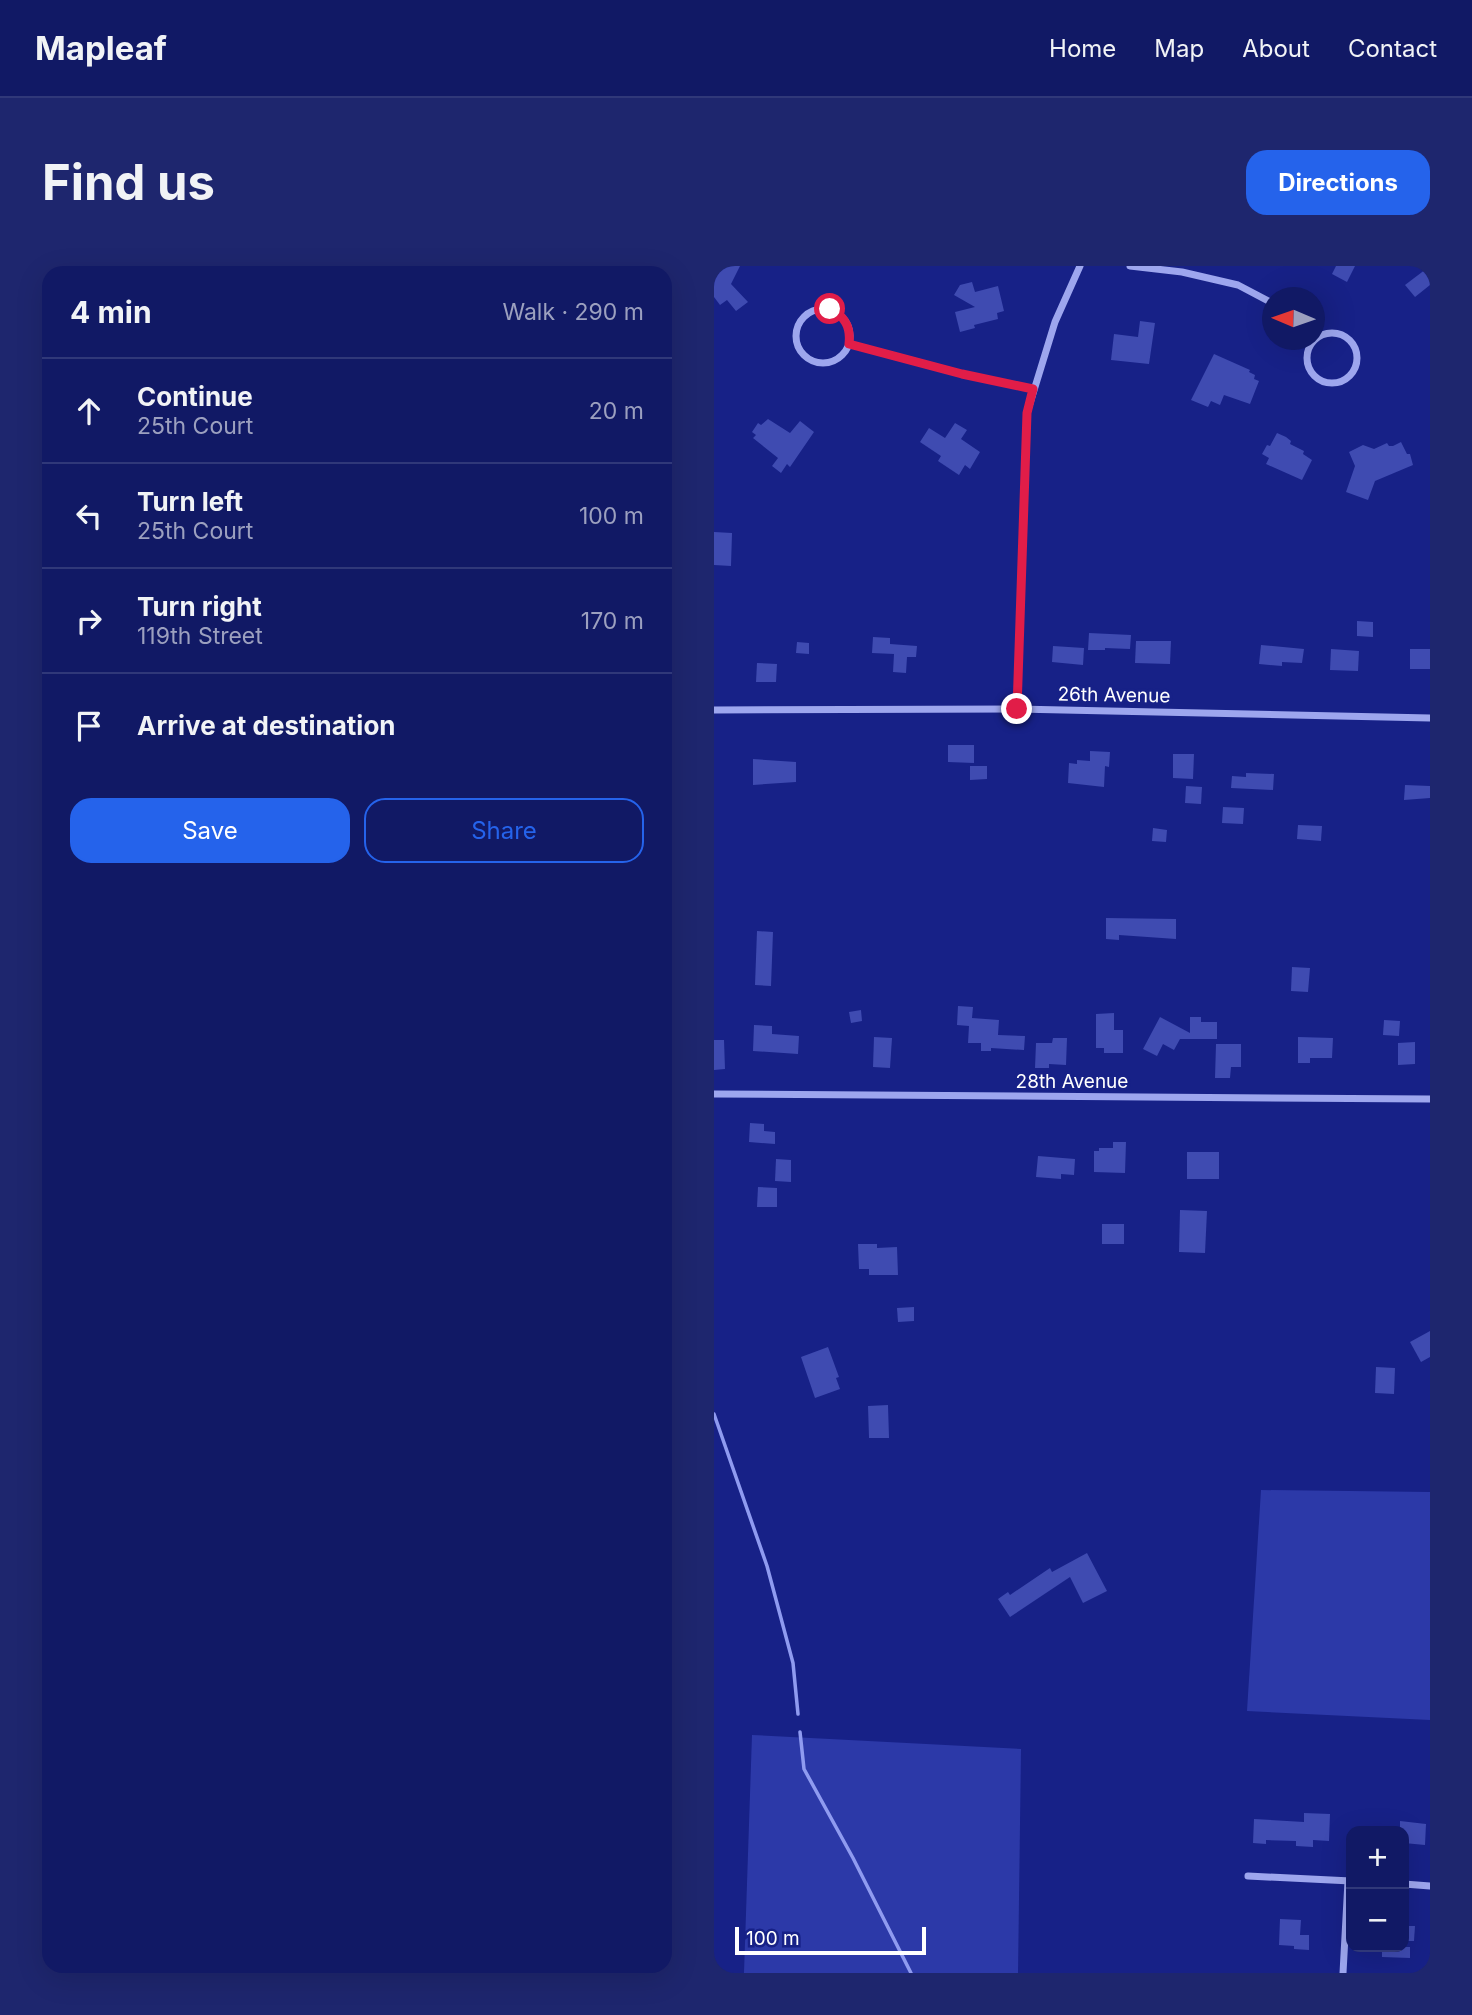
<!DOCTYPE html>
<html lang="en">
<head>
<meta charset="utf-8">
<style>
  body { margin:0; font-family:Inter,sans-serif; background:#1e266e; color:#f1f3f6 }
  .controls { position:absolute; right:21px; bottom:21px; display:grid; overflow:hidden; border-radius:14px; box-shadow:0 7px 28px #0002 }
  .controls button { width:63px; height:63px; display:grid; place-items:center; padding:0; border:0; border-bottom:2px solid #303879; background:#111965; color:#f1f3f6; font:35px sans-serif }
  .compass { position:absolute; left:548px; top:21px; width:63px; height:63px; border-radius:50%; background:#111965; box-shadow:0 7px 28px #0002; rotate:272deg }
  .scale { position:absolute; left:21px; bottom:18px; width:191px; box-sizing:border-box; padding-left:7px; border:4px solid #fff; border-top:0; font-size:19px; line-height:24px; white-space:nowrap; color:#fff; -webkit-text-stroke:5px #172187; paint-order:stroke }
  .stop { position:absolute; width:21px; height:21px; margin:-16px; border:5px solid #e11d48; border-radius:50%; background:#fff }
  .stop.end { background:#e11d48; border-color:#fff; box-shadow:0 2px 7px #0008 }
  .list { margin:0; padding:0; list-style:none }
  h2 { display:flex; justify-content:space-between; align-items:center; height:91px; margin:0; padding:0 28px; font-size:30px }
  h2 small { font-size:23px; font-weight:400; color:#9ca0bf }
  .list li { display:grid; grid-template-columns:46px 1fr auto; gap:21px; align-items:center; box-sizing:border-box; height:105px; padding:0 28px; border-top:2px solid #303879 }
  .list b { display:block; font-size:26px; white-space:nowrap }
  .list p { margin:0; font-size:23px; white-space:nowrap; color:#9ca0bf }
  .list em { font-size:23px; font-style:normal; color:#9ca0bf }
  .actions { display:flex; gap:14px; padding:21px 28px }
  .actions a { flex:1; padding:16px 0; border:2px solid #2563eb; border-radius:21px; text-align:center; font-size:24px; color:#2563eb }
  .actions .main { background:#2563eb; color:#fff }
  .icon { flex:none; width:38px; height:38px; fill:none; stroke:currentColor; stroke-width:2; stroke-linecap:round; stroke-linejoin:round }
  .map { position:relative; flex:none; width:716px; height:1707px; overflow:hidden; border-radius:21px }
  header { display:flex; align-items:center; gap:42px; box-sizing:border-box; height:98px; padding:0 35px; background:#111965; border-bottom:2px solid #303879 }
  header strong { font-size:33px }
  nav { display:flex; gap:38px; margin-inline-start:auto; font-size:24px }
  .intro { display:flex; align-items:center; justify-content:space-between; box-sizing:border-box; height:168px; padding:0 42px }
  h1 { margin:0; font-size:49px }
  .button { padding:18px 32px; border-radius:21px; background:#2563eb; color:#fff; font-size:24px; font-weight:700 }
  main { display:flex; gap:42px; padding:0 42px }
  aside { flex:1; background:#111965; border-radius:21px; box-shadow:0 7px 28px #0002 }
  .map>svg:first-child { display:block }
  .green { fill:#2c39a8 }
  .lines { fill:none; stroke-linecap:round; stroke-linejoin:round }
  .stream { stroke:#8f9bf0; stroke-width:3.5 }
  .building { fill:#3f4bb1 }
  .minor { stroke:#9da6ee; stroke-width:7 }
  .route { stroke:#e11d48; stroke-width:9 }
  .labels { text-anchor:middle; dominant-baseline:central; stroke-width:6; stroke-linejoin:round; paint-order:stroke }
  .street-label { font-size:19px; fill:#fff; stroke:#172187 }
</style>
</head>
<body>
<header>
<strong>Mapleaf</strong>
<nav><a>Home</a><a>Map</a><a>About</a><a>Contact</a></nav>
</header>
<div class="intro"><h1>Find us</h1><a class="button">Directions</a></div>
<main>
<aside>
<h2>4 min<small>Walk · 290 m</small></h2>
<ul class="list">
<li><svg class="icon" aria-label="ahead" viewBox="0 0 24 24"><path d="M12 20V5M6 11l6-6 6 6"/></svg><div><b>Continue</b><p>25th Court</p></div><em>20 m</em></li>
<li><svg class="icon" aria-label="left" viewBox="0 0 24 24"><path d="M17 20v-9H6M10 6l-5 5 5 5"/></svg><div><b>Turn left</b><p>25th Court</p></div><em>100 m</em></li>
<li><svg class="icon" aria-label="right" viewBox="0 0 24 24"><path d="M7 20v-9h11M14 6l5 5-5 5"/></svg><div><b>Turn right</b><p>119th Street</p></div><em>170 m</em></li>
<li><svg class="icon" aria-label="arrive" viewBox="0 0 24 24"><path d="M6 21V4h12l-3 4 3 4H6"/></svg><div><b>Arrive at destination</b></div></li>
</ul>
<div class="actions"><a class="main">Save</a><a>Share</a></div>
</aside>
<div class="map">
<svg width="716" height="1707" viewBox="0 0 716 1707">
  <rect width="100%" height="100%" fill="#172187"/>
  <!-- green -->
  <g class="green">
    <polygon points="547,1224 716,1226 716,1454 533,1445"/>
    <polygon points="38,1469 307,1483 304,1707 30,1707"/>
  </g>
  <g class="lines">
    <!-- stream -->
    <g class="stream">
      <polyline points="0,1148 53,1300 79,1397 84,1448"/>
      <polyline points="86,1466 90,1503 139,1592 197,1707"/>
    </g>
  </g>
  <!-- building -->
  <g class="building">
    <polygon points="0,0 26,0 17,18 34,36 22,45 13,34 6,39 0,31"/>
    <polygon points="622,0 641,0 633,16 618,8"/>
    <polygon points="716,0 716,19 701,31 691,19"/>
    <polygon points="258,16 261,26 284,20 290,45 283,47 284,53 260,59 261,62 246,66 241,46 261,41 240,29 246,19"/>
    <polygon points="426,55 441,57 435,98 397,94 400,68 424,71"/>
    <polygon points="500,88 536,104 535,106 541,109 540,113 545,115 536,138 510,129 506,139 497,135 494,141 477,134"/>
    <polygon points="54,153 76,167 86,155 100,166 76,201 73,198 67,207 58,200 64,192 39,172 42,169 38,166 44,157 47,159"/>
    <polygon points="241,157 253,164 247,173 266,186 256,203 251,199 245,209 224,195 227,190 206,176 215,162 231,172"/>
    <polygon points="563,167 572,171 577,175 576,178 590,185 589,188 598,194 588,214 552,198 555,192 548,188 553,179 556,180"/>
    <polygon points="687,176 693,188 696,188 699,199 661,215 654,234 632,226 641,200 635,186 649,179 660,183 673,177 675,180 679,180"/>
    <polygon points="0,266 18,267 17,300 0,299"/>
    <polygon points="643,355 659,356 659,371 643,370"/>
    <polygon points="375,367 417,369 416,383 391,382 391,384 374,384"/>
    <polygon points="159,371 176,372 176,378 203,380 202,391 193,391 192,407 179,406 180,388 158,387"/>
    <polygon points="422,375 457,375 456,398 421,397"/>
    <polygon points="83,376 95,377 95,388 82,387"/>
    <polygon points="547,379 590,383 588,397 568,396 568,400 545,398"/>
    <polygon points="339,380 370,382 369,399 338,396"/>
    <polygon points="617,383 645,385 644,405 616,404"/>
    <rect x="696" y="383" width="20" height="20"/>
    <polygon points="43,397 63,398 62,416 42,416"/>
    <polygon points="234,479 260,479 260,497 234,496"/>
    <polygon points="376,485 396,486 395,501 391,500 390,521 354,517 355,497 363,498 363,494 376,495"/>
    <polygon points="459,488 480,488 479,513 459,512"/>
    <polygon points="39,493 82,496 82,516 39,519"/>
    <polygon points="256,500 273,500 273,513 256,514"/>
    <polygon points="532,507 560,508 559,524 517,522 518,510 532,511"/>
    <polygon points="691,519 716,520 716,532 690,534"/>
    <polygon points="472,520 488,521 487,538 471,537"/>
    <polygon points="509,541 530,542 529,558 508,557"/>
    <polygon points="584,559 608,560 607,575 583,573"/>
    <polygon points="439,562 453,564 452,576 438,575"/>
    <polygon points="392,652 462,653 462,673 405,669 405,674 392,673"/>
    <polygon points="43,665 59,666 57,720 41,719"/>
    <polygon points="578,701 596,702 594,726 577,725"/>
    <polygon points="244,740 259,741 258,752 285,754 284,769 311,770 310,784 277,782 277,785 267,785 267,777 254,777 255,760 243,759"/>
    <polygon points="147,744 148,755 137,757 135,746"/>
    <polygon points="400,747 400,764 409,764 409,787 390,787 390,782 382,782 382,748"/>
    <polygon points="446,751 476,767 476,751 487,751 487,756 503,756 503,773 466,773 460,784 449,778 443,790 429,783"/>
    <polygon points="670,754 686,755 685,770 669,769"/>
    <polygon points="40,759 58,760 58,768 85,770 84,788 39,785"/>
    <polygon points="160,771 178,772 176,802 159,801"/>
    <polygon points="584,771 619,772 618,792 596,792 596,797 584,797"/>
    <polygon points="339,772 353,772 352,799 335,798 335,802 321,802 322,777 338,777"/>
    <polygon points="0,774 10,774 11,803 0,804"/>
    <polygon points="701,776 701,798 684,799 684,777"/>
    <polygon points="502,778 527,778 527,801 517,801 516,812 501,812"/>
    <polygon points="36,857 50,858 50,865 61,866 61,878 35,876"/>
    <polygon points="399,876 412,876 411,907 380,906 380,885 385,885 385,882 399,882"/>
    <rect x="473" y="886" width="32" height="27"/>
    <polygon points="324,890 361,893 360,909 347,908 347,913 322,911"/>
    <polygon points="62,893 77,894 77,916 61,915"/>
    <polygon points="44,921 63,922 63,941 43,941"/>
    <polygon points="466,944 493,945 491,987 465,986"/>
    <rect x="388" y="958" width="22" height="20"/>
    <polygon points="144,978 163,978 163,982 183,981 184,1009 155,1009 155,1003 145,1003"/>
    <polygon points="200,1041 200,1055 184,1056 183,1042"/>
    <polygon points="716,1065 716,1091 707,1096 696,1076"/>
    <polygon points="114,1081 125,1111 122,1112 126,1123 101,1132 87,1091"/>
    <polygon points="662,1101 681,1102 680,1128 661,1127"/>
    <polygon points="174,1139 175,1172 155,1172 154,1140"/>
    <polygon points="373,1287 393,1325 369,1337 356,1311 296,1351 284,1333 294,1326 296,1329 336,1302 338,1306"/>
    <polygon points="590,1547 616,1548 615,1575 599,1574 599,1581 582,1580 582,1575 552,1574 552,1578 539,1577 540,1553 590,1556"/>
    <polygon points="686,1555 712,1558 711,1579 690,1577 690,1565 686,1565"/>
    <polygon points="566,1653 587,1654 586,1669 595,1669 595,1684 580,1683 580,1680 565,1679"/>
    <polygon points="690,1660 701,1660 700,1675 690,1675"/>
    <polygon points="668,1681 696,1681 696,1692 668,1691"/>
  </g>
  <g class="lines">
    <!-- minor -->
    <g class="minor">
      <polyline points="416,0 468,6 524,19 558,37"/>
      <circle cx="109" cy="70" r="27"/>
      <circle cx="618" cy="92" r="25"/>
      <polyline points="135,78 248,108 319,123"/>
      <polyline points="303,443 313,147 341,56 366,0"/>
      <polyline points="0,444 303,443 716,452"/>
      <polyline points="0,828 716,833"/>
      <polyline points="534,1610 637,1615"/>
      <polyline points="690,1618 716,1620"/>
      <polyline points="629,1707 634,1615"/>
    </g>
  </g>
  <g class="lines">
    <!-- route -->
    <path class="route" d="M116 43C131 50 137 61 135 78L248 108 319 123 313 147 303 443"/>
  </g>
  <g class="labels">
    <!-- street labels -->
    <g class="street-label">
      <text transform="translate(400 429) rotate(1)">26th Avenue</text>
      <text x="358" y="815">28th Avenue</text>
    </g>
  </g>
</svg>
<div class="controls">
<button>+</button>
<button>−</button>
</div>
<svg class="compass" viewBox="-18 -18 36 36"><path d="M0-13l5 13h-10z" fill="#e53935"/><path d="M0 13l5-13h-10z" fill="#9ca0bf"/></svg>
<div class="scale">100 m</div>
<div class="stop" style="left:116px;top:43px"></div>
<div class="stop end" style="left:303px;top:443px"></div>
</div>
</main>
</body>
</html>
